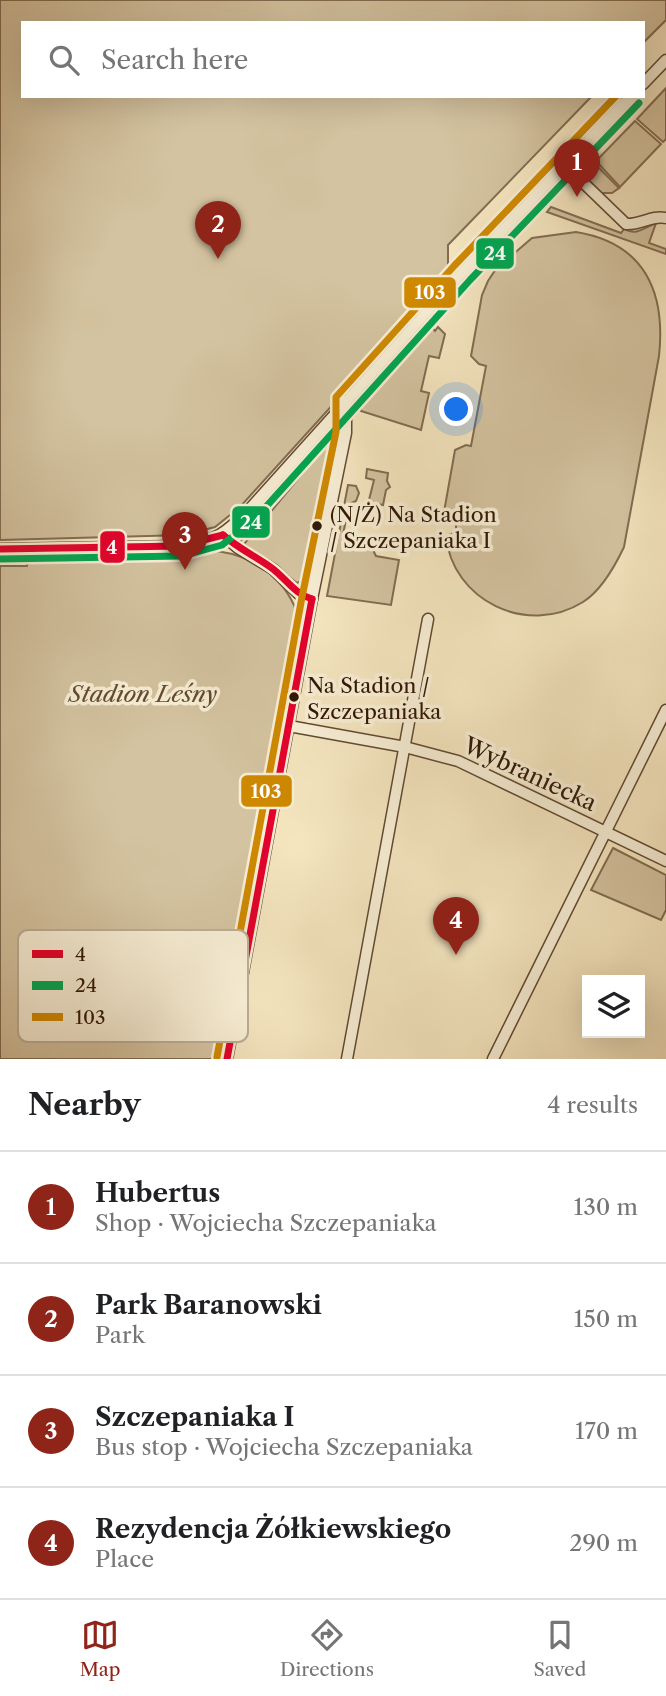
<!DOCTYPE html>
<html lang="en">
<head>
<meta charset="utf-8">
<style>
  body { margin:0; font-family:"Libre Caslon Text",serif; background:#f6f6f6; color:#202124 }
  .controls { position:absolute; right:21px; bottom:21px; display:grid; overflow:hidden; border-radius:0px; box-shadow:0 7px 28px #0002 }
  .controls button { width:63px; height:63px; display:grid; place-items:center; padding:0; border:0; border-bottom:2px solid #e0e0e0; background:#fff; color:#202124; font:35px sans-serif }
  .you { position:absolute; left:457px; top:410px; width:24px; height:24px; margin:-18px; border:5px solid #fff; border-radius:50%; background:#1a73e8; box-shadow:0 0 0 10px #1a73e833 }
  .badge { display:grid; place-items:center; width:46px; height:46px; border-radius:50%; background:#8f2418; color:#fff; font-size:23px; font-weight:700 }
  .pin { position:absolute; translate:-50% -58px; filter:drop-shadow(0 2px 4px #0008) }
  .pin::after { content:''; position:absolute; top:37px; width:24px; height:21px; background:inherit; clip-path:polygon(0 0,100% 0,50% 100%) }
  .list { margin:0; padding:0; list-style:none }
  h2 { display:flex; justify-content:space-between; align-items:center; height:91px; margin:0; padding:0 28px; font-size:30px }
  h2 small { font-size:23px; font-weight:400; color:#757577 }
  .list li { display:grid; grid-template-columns:46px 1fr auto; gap:21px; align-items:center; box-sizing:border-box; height:112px; padding:0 28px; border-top:2px solid #e0e0e0 }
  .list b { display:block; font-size:26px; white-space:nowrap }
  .list p { margin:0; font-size:23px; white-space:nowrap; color:#757577 }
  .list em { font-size:23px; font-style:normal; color:#757577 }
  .icon { flex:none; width:38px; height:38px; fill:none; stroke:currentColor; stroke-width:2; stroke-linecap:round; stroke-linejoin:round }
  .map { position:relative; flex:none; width:666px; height:1059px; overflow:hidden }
  .search { position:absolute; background:#fff; box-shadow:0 7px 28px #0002; left:21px; right:21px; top:21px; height:77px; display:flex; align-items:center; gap:18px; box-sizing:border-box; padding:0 24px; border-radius:0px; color:#757577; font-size:26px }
  .sheet { height:539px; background:#fff }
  nav { display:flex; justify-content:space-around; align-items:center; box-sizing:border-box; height:98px; border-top:2px solid #e0e0e0; background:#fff; font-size:19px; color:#757577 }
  nav a { display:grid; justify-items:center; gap:4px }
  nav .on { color:#8f2418 }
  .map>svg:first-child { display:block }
  .green { fill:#d4c3a0; stroke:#826c52; stroke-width:2 }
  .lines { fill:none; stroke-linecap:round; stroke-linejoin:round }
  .minor-casing { stroke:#614a32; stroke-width:13 }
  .minor { stroke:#f8efd6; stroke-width:10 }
  .bus-1-casing { stroke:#f8efd6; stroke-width:12 }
  .bus-2-casing { stroke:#f8efd6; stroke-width:12 }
  .bus-3-casing { stroke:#f8efd6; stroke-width:12 }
  .bus-1 { stroke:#e4002b; stroke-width:7 }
  .bus-2 { stroke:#00a651; stroke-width:7 }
  .bus-3 { stroke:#cf8901; stroke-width:7 }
  .bus-dot { fill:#301603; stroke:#f8efd6; stroke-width:2.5 }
  .labels { text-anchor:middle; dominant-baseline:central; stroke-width:7; stroke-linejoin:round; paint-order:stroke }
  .bus-label { font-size:21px; fill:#301603; stroke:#f8efd6; text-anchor:start }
  .park-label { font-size:23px; font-style:italic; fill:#614a32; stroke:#f8efd6 }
  .street-label { font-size:23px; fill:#301603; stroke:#f8efd6 }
  .key { fill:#f8efd6; stroke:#bcae97; stroke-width:2 }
  .key-label { font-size:19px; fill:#301603 }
  .line-badge { stroke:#f8efd6; stroke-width:2.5 }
  .badge-label { font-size:19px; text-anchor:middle; font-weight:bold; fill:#fff }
</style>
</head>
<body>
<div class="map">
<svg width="666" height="1059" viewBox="0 0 666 1059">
  <rect width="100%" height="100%" fill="#f5e6c0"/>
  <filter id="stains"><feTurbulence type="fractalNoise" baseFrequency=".00286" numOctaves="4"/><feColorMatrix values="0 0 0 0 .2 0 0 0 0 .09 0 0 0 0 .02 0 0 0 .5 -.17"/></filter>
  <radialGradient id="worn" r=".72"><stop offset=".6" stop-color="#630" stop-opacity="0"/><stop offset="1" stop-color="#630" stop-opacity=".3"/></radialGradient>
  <!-- green -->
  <g class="green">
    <polygon points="0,0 666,0 666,20 643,43 643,23 23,23 23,96 592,96 448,245 448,268 444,282 240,507 215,527 185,535 0,540"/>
    <polygon points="666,88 666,139 663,142 637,119"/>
    <polygon points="612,96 622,96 572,148 566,147 566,144"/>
    <polygon points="635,121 661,144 620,187 596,161"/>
    <polygon points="554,158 558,160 558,163 465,260 460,260 460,255"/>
    <polygon points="594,163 619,188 612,193 599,193 582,175"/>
    <path d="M551 207 621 233 624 229C636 236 644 228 656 223L649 243 666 249V254L547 212Z"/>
    <path d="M576 232C644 243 666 291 659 356L624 547C615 566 602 590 583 602 527 637 452 600 446 536L456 532V514L444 512 455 450 466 445 471 446 486 366 479 364 471 356 482 295 488 281 496 269 532 238Z"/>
    <polygon points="430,325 435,331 438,327 445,334 439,358 429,356 421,391 429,393 421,430 361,411 361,400 366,392"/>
    <polygon points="333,424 336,425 337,432 311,571 309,578 297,583 244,544 327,444 328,441 323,436"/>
    <polygon points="320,439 322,444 241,541 238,536 239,531"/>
    <polygon points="367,469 388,473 387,481 390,487 386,490 383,505 377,504 376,510 367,508 374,480 366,478"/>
    <polygon points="348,485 356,486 359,493 356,501 349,504 343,535 368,540 376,556 399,560 391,605 327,596"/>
    <path d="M204 550C242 551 277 569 294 605 297 613 298 623 299 632L234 993 224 992 216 1031 226 1034 221 1059H0V566H27L28 553Z"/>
    <polygon points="613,848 666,875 666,910 661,920 591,890"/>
  </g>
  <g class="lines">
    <defs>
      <g id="minor">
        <polyline points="643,84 666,60"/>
        <path d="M565 165 626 224C641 225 651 215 666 218"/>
        <polyline points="223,535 238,548 273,569 301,596 312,599"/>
        <path d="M0 549 180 546C215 540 221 537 247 512L462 273 631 96"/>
        <polyline points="289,726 405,747 458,761 666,861"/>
        <polyline points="227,1059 312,599 346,433 346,401"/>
        <polyline points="347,1059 428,619"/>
        <polyline points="493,1059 666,710"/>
      </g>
    </defs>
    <!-- minor casing -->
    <use href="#minor" class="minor-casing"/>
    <!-- minor -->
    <use href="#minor" class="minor"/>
    <defs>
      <g id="bus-1">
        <path d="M223 535C239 549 257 557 273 569 287 580 295 594 312 599"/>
        <polyline points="0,549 180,546 223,535"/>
        <polyline points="227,1059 312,599"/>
      </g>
      <polyline id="bus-2" points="0,559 182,556 222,545 255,519 470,280 639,103"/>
      <polyline id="bus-3" points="217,1057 302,597 336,432 336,397 454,266 616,96"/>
    </defs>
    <!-- bus-1 casing -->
    <use href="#bus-1" class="bus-1-casing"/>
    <!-- bus-2 casing -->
    <use href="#bus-2" class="bus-2-casing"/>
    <!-- bus-3 casing -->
    <use href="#bus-3" class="bus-3-casing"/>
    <!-- bus-1 -->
    <use href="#bus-1" class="bus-1"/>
    <!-- bus-2 -->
    <use href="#bus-2" class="bus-2"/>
    <!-- bus-3 -->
    <use href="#bus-3" class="bus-3"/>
  </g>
  <!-- markers -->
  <g class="bus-dot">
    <circle cx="317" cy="526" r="6"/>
    <circle cx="294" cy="697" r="6"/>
  </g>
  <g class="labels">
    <!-- bus labels -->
    <g class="bus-label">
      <text x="330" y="514">(N/Ż) Na Stadion<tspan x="330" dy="26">/ Szczepaniaka I</tspan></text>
      <text x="307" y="685">Na Stadion /<tspan x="307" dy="26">Szczepaniaka</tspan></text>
    </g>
    <!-- park labels -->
    <g class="park-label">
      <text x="143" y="694">Stadion Leśny</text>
    </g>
    <!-- street labels -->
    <g class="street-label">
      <text transform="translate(530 774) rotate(25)">Wybraniecka</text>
    </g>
  </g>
  <!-- legend -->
  <rect x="18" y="930" width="230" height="112" rx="10" class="key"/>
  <rect x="32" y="950" width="31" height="8" fill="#e4002b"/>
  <rect x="32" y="981" width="31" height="9" fill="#00a651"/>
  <rect x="32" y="1013" width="31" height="8" fill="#cf8901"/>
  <g class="key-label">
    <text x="75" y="961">4</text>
    <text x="75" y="992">24</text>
    <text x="75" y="1024">103</text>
  </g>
  <g class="line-badge">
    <rect x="475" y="237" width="40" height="33" rx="7" fill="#00a651"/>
    <rect x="403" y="276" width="54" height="33" rx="7" fill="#cf8901"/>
    <rect x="231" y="505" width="40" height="34" rx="7" fill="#00a651"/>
    <rect x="99" y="530" width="27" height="34" rx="7" fill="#e4002b"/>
    <rect x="240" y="774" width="53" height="34" rx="7" fill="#cf8901"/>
  </g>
  <g class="badge-label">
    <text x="495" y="260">24</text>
    <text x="430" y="299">103</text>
    <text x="251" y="529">24</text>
    <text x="112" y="554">4</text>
    <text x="266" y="798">103</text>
  </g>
  <rect width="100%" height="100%" filter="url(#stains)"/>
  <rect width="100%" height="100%" fill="url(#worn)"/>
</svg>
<div class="controls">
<button><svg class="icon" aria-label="layers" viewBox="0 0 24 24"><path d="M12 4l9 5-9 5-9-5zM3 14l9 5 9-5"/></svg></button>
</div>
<div class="you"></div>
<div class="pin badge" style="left:577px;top:197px">1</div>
<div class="pin badge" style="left:218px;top:259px">2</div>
<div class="pin badge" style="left:185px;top:570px">3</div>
<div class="pin badge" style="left:456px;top:955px">4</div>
<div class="search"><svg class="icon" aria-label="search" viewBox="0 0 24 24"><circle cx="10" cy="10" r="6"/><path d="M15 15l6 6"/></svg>Search here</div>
</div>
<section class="sheet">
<h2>Nearby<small>4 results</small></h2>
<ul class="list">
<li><span class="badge">1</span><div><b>Hubertus</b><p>Shop · Wojciecha Szczepaniaka</p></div><em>130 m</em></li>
<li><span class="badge">2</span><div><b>Park Baranowski</b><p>Park</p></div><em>150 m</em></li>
<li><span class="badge">3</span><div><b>Szczepaniaka I</b><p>Bus stop · Wojciecha Szczepaniaka</p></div><em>170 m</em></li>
<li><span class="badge">4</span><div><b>Rezydencja Żółkiewskiego</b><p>Place</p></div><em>290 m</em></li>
</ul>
</section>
<nav>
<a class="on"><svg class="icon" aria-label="map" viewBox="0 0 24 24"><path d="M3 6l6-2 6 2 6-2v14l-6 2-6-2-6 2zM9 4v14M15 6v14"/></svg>Map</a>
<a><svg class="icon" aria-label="directions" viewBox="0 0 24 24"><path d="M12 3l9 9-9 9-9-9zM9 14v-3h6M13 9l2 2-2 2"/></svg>Directions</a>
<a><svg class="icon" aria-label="saved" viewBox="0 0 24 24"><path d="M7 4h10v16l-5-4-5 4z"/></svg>Saved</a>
</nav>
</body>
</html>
